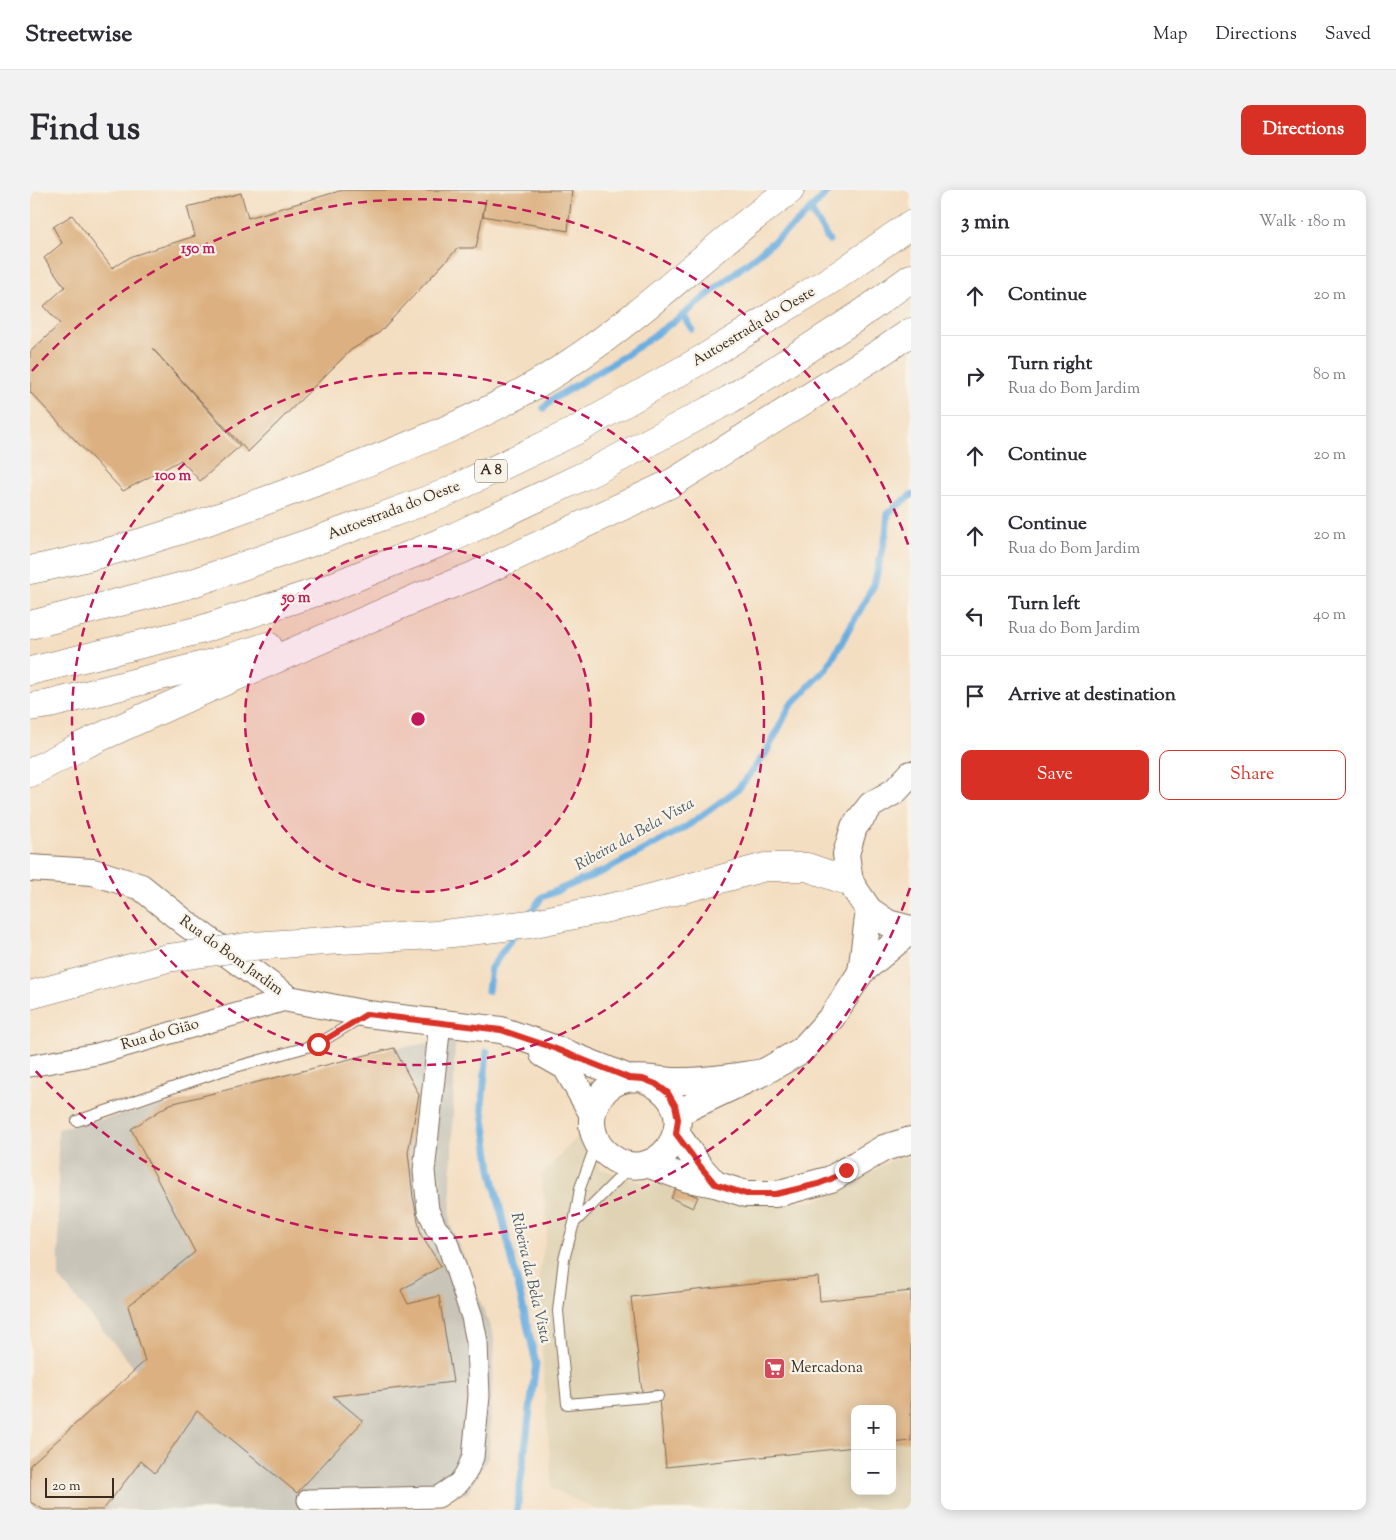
<!DOCTYPE html>
<html lang="en">
<head>
<meta charset="utf-8">
<style>
  body { margin:0; font-family:"Sorts Mill Goudy",serif; background:#f2f2f3; color:#2b2b33 }
  .controls { position:absolute; right:15px; bottom:15px; display:grid; overflow:hidden; border-radius:10px; box-shadow:0 2px 12px #0003 }
  .controls button { width:45px; height:45px; display:grid; place-items:center; padding:0; border:0; border-bottom:1px solid #e1e1e2; background:#fff; color:#2b2b33; font:25px sans-serif }
  .scale { position:absolute; left:15px; bottom:12px; width:69px; box-sizing:border-box; padding-left:5px; border:2px solid #3b2a1e; border-top:0; font-size:14px; line-height:18px; white-space:nowrap; color:#3b2a1e; -webkit-text-stroke:4px #f7f3e8; paint-order:stroke }
  .stop { position:absolute; width:15px; height:15px; margin:-11px; border:4px solid #d93025; border-radius:50%; background:#fff }
  .stop.end { background:#d93025; border-color:#fff; box-shadow:0 1px 5px #0008 }
  .list { margin:0; padding:0; list-style:none }
  h2 { display:flex; justify-content:space-between; align-items:center; height:65px; margin:0; padding:0 20px; font-size:21px }
  h2 small { font-size:16px; font-weight:400; color:#7c7c81 }
  .list li { display:grid; grid-template-columns:32px 1fr auto; gap:15px; align-items:center; box-sizing:border-box; height:80px; padding:0 20px; border-top:1px solid #e1e1e2 }
  .list b { display:block; font-size:19px; white-space:nowrap }
  .list p { margin:0; font-size:16px; white-space:nowrap; color:#7c7c81 }
  .list em { font-size:16px; font-style:normal; color:#7c7c81 }
  .actions { display:flex; gap:10px; padding:15px 20px }
  .actions a { flex:1; padding:11px 0; border:1px solid #d93025; border-radius:10px; text-align:center; font-size:18px; color:#d93025 }
  .actions .main { background:#d93025; color:#fff }
  .icon { flex:none; width:28px; height:28px; fill:none; stroke:currentColor; stroke-width:2; stroke-linecap:round; stroke-linejoin:round }
  .map { position:relative; flex:none; width:881px; height:1320px; overflow:hidden; border-radius:10px }
  header { display:flex; align-items:center; gap:30px; box-sizing:border-box; height:70px; padding:0 25px; background:#fff; border-bottom:1px solid #e1e1e2 }
  header strong { font-size:24px }
  nav { display:flex; gap:28px; margin-inline-start:auto; font-size:18px }
  .intro { display:flex; align-items:center; justify-content:space-between; box-sizing:border-box; height:120px; padding:0 30px }
  h1 { margin:0; font-size:35px }
  .button { padding:12px 22px; border-radius:10px; background:#d93025; color:#fff; font-size:18px; font-weight:700 }
  main { display:flex; gap:30px; padding:0 30px }
  aside { flex:1; background:#fff; border-radius:10px; box-shadow:0 2px 12px #0003 }
  .map>svg:first-child { display:block }
  .built { fill:#e0d3b4; fill-rule:evenodd }
  .industrial { fill:#c8c4b8 }
  .lines { fill:none; stroke-linecap:round; stroke-linejoin:round }
  .stream { stroke:#6baee0; stroke-width:7 }
  .building { fill:#dcb080 }
  .service-casing { stroke:#7c6957; stroke-width:12 }
  .minor-casing { stroke:#7c6957; stroke-width:23 }
  .tertiary-casing { stroke:#7c6957; stroke-width:28 }
  .motorway-casing { stroke:#7c6957; stroke-width:29 }
  .service { stroke:#fff; stroke-width:10 }
  .minor { stroke:#fff; stroke-width:21 }
  .tertiary { stroke:#fff; stroke-width:26 }
  .motorway { stroke:#fff; stroke-width:28 }
  .motorway-bridge-casing { stroke:#7c6957; stroke-width:29; stroke-linecap:butt }
  .motorway-bridge { stroke:#fff; stroke-width:28 }
  .route { stroke:#d93025; stroke-width:6 }
  .ring { fill:none; stroke:#c2185b; stroke-width:2.5; stroke-dasharray:9 6 }
  .labels { text-anchor:middle; dominant-baseline:central; stroke-width:4.5; stroke-linejoin:round; paint-order:stroke }
  .shield { fill:#f7f3e8; stroke:#73665b; stroke-width:1 }
  .shield-label { font-size:14px; font-weight:bold; fill:#3b2a1e }
  .street-label { font-size:15px; fill:#3b2a1e; stroke:#f7f3e8 }
  .poi-label { font-size:15px; fill:#3b2a1e; stroke:#f7f3e8; text-anchor:start }
  .water-label { font-size:16px; font-style:italic; fill:#4c5862; stroke:#f7f3e8 }
  .centre { fill:#c2185b; stroke:#f7f3e8; stroke-width:2.5 }
  .ring-label { font-size:15px; text-anchor:middle; font-weight:bold; fill:#c2185b; stroke:#f7f3e8; stroke-width:4.5; stroke-linejoin:round; paint-order:stroke }
</style>
</head>
<body>
<header>
<strong>Streetwise</strong>
<nav><a>Map</a><a>Directions</a><a>Saved</a></nav>
</header>
<div class="intro"><h1>Find us</h1><a class="button">Directions</a></div>
<main>
<div class="map">
<svg width="881" height="1320" viewBox="0 0 881 1320">
  <rect width="100%" height="100%" fill="#f7f3e8"/>
  <filter id="ink" filterUnits="userSpaceOnUse"><feTurbulence type="fractalNoise" baseFrequency=".02" numOctaves="2"/><feDisplacementMap in="SourceGraphic" scale="10" xChannelSelector="R" yChannelSelector="G"/><feConvolveMatrix kernelMatrix="1 2 1 2 8 2 1 2 1" color-interpolation-filters="sRGB"/></filter>
  <filter id="wash" filterUnits="userSpaceOnUse"><feTurbulence type="fractalNoise" baseFrequency=".0096" numOctaves="4" result="noise"/><feDisplacementMap in="SourceGraphic" scale="20" xChannelSelector="R" yChannelSelector="G"/><feGaussianBlur stdDeviation="1.12" result="paint"/><feColorMatrix in="noise" values="0 0 0 0 0 0 0 0 0 0 0 0 0 0 0 0 0 1.4 0 .05"/><feComposite in="paint" operator="in"/></filter>
  <g filter="url(#wash)">
    <rect width="100%" height="100%" fill="#f4dec1"/>
    <!-- built -->
    <path class="built" d="M548 946 570 978 604 990 665 1002 783 1012 867 967H881V1320H567L522 1299 507 1096 518 1036 511 986ZM825 1219H862V1301H825Z"/>
    <!-- industrial -->
    <polygon class="industrial" points="425,850 420,1033 464,1147 459,1266 437,1304 280,1304 274,1320 0,1320 0,1275 106,1180 29,1088 28,939 140,914 364,858"/>
    <g class="lines">
      <!-- stream -->
      <g class="stream">
        <polyline points="780,19 799,51"/>
        <polyline points="653,125 662,139"/>
        <polyline points="514,218 523,209 596,165 653,125 769,31 800,0"/>
        <polyline points="499,725 512,707 578,679 656,637 708,599 736,563 760,516 797,478 844,395 856,344 858,323 881,305"/>
        <polyline points="458,801 461,778 485,744"/>
        <polyline points="457,862 452,915 461,979 506,1173 487,1320"/>
      </g>
    </g>
    <g id="blocks">
      <!-- building -->
      <g class="building">
        <polygon points="313,0 542,0 538,41 453,26 456,9 446,58 428,58 349,143 321,160 218,262 122,158 210,256 170,291 151,270 93,301 0,202 0,162 30,134 14,116 35,97 14,68 32,53 23,37 42,25 82,78 102,66 165,46 157,17 211,3 218,28"/>
        <polygon points="364,858 389,905 378,962 383,1007 391,1045 411,1076 371,1100 378,1114 409,1106 423,1192 303,1206 333,1231 267,1303 167,1221 125,1283 111,1271 73,1320 14,1320 0,1312 0,1275 115,1171 98,1116 165,1062 101,939 140,914"/>
        <polygon points="646,998 668,1007 663,1018 641,1008"/>
        <polygon points="788,1087 790,1111 881,1101 881,1251 862,1253 862,1219 825,1219 825,1257 636,1277 628,1200 612,1202 601,1107"/>
      </g>
    </g>
  </g>
  <g filter="url(#ink)">
    <use href="#blocks" fill-opacity="0" stroke="#7c6957" stroke-width="1"/>
    <g class="lines">
      <defs>
        <g id="service">
          <polyline points="47,931 191,881 288,854 332,827"/>
          <polyline points="566,954 550,998 544,1033 534,1069 528,1121 537,1214 628,1206"/>
          <polyline points="544,1033 600,977"/>
        </g>
        <g id="minor">
          <polyline points="0,876 67,864 259,809"/>
          <polyline points="278,1310 408,1307 429,1293 436,1283 443,1267 449,1206 447,1152 442,1127 416,1049 406,1038 398,1020 394,981 410,833"/>
        </g>
        <g id="tertiary">
          <polyline points="881,584 865,601 841,615 824,637 816,664 820,692 839,720 858,733 881,739"/>
          <polyline points="0,678 63,682 111,697 154,732 259,809 337,824 471,840 521,857 599,888"/>
          <polyline points="831,782 839,720"/>
          <polyline points="513,864 536,877 562,923"/>
          <path d="M613 889C684 918 631 999 584 969 576 964 568 957 565 947 559 932 562 917 572 904 578 896 587 891 597 889 613 886 631 891 647 891 675 892 705 886 734 882"/>
          <polyline points="647,923 734,882 772,860 802,827 831,782 881,740"/>
          <polyline points="647,944 669,976 685,994"/>
          <polyline points="617,974 658,989 685,994 716,1004 746,1004 801,989 854,958 881,950"/>
        </g>
        <g id="motorway">
          <path d="M0 380C99 361 195 326 289 291 377 257 468 223 546 169 621 118 686 53 760 0"/>
          <polyline points="0,435 157,395 285,351 411,305 545,241 676,167 810,84 881,34"/>
          <polyline points="0,481 170,440 299,398 424,347 564,281 699,210 830,125 881,88"/>
          <polyline points="0,517 20,514 186,472 238,456"/>
          <polyline points="0,583 53,555 161,506 389,407 443,386 642,293 853,161 881,142"/>
          <polyline points="310,750 405,745 500,734 602,713 735,677 777,677 820,692"/>
          <polyline points="0,805 138,768"/>
        </g>
      </defs>
      <!-- service casing -->
      <use href="#service" class="service-casing"/>
      <!-- minor casing -->
      <use href="#minor" class="minor-casing"/>
      <!-- tertiary casing -->
      <use href="#tertiary" class="tertiary-casing"/>
      <!-- motorway casing -->
      <use href="#motorway" class="motorway-casing"/>
      <!-- service -->
      <use href="#service" class="service"/>
      <!-- minor -->
      <use href="#minor" class="minor"/>
      <!-- tertiary -->
      <use href="#tertiary" class="tertiary"/>
      <!-- motorway -->
      <use href="#motorway" class="motorway"/>
      <defs>
        <polyline id="motorway-bridge" points="138,768 223,756 310,750"/>
      </defs>
      <!-- motorway-bridge casing -->
      <use href="#motorway-bridge" class="motorway-bridge-casing"/>
      <!-- motorway-bridge -->
      <use href="#motorway-bridge" class="motorway-bridge"/>
    </g>
  </g>
  <g class="lines" filter="url(#ink)">
    <!-- route -->
    <polyline class="route" points="288,854 337,824 471,840 521,857 599,888 613,889 626,894 638,903 645,915 648,929 646,944 670,976 685,994 716,1004 746,1004 788,994 801,989 816,980"/>
  </g>
  <!-- distance rings -->
  <circle cx="388" cy="529" r="173" fill="#c2185b" fill-opacity=".12"/>
  <g class="ring">
    <circle cx="388" cy="529" r="173"/>
    <circle cx="388" cy="529" r="346"/>
    <path d="M880 698A520 520 0 0 1 2 877M2 181A520 520 0 0 1 880 360"/>
  </g>
  <!-- icons -->
  <defs>
    <symbol id="supermarket-square" viewBox="-11 -11 22 22"><rect x="-9" y="-9" width="18" height="18" rx="4" fill="#d1495b" stroke="#f7f3e8"/><path d="M-6-5.5h2.5l.6 2H6L4.5 2H-2.5L-4.4-4H-6ZM-1.5 3.2a1.3 1.3 0 1 0 .1 0ZM3 3.2a1.3 1.3 0 1 0 .1 0Z" fill="#fff"/></symbol>
  </defs>
  <g fill-rule="evenodd">
    <use href="#supermarket-square" x="732" y="1166" width="25" height="25"/>
  </g>
  <g class="labels">
    <!-- shield labels -->
    <rect class="shield" x="445" y="269.5" width="32" height="23" rx="4"/>
    <g class="shield-label">
      <text x="461" y="281">A 8</text>
    </g>
    <!-- street labels -->
    <g class="street-label">
      <text transform="translate(724 137) rotate(-31)">Autoestrada do Oeste</text>
      <text transform="translate(364 321) rotate(-21)">Autoestrada do Oeste</text>
      <text transform="translate(201 766) rotate(36)">Rua do Bom Jardim</text>
      <text transform="translate(130 845) rotate(-16)">Rua do Gião</text>
    </g>
    <!-- poi labels -->
    <g class="poi-label">
      <text x="761" y="1178">Mercadona</text>
    </g>
    <!-- water labels -->
    <g class="water-label">
      <text transform="translate(605 645) rotate(-29)">Ribeira da Bela Vista</text>
      <text transform="translate(500 1088) rotate(77)">Ribeira da Bela Vista</text>
    </g>
  </g>
  <circle cx="388" cy="529" r="8" class="centre"/>
  <g class="ring-label">
    <text x="168" y="63">150 m</text>
    <text x="143" y="290">100 m</text>
    <text x="266" y="412">50 m</text>
  </g>
</svg>
<div class="controls">
<button>+</button>
<button>−</button>
</div>
<div class="scale">20 m</div>
<div class="stop" style="left:288px;top:854px"></div>
<div class="stop end" style="left:816px;top:980px"></div>
</div>
<aside>
<h2>3 min<small>Walk · 180 m</small></h2>
<ul class="list">
<li><svg class="icon" aria-label="ahead" viewBox="0 0 24 24"><path d="M12 20V5M6 11l6-6 6 6"/></svg><div><b>Continue</b></div><em>20 m</em></li>
<li><svg class="icon" aria-label="right" viewBox="0 0 24 24"><path d="M7 20v-9h11M14 6l5 5-5 5"/></svg><div><b>Turn right</b><p>Rua do Bom Jardim</p></div><em>80 m</em></li>
<li><svg class="icon" aria-label="ahead" viewBox="0 0 24 24"><path d="M12 20V5M6 11l6-6 6 6"/></svg><div><b>Continue</b></div><em>20 m</em></li>
<li><svg class="icon" aria-label="ahead" viewBox="0 0 24 24"><path d="M12 20V5M6 11l6-6 6 6"/></svg><div><b>Continue</b><p>Rua do Bom Jardim</p></div><em>20 m</em></li>
<li><svg class="icon" aria-label="left" viewBox="0 0 24 24"><path d="M17 20v-9H6M10 6l-5 5 5 5"/></svg><div><b>Turn left</b><p>Rua do Bom Jardim</p></div><em>40 m</em></li>
<li><svg class="icon" aria-label="arrive" viewBox="0 0 24 24"><path d="M6 21V4h12l-3 4 3 4H6"/></svg><div><b>Arrive at destination</b></div></li>
</ul>
<div class="actions"><a class="main">Save</a><a>Share</a></div>
</aside>
</main>
</body>
</html>
